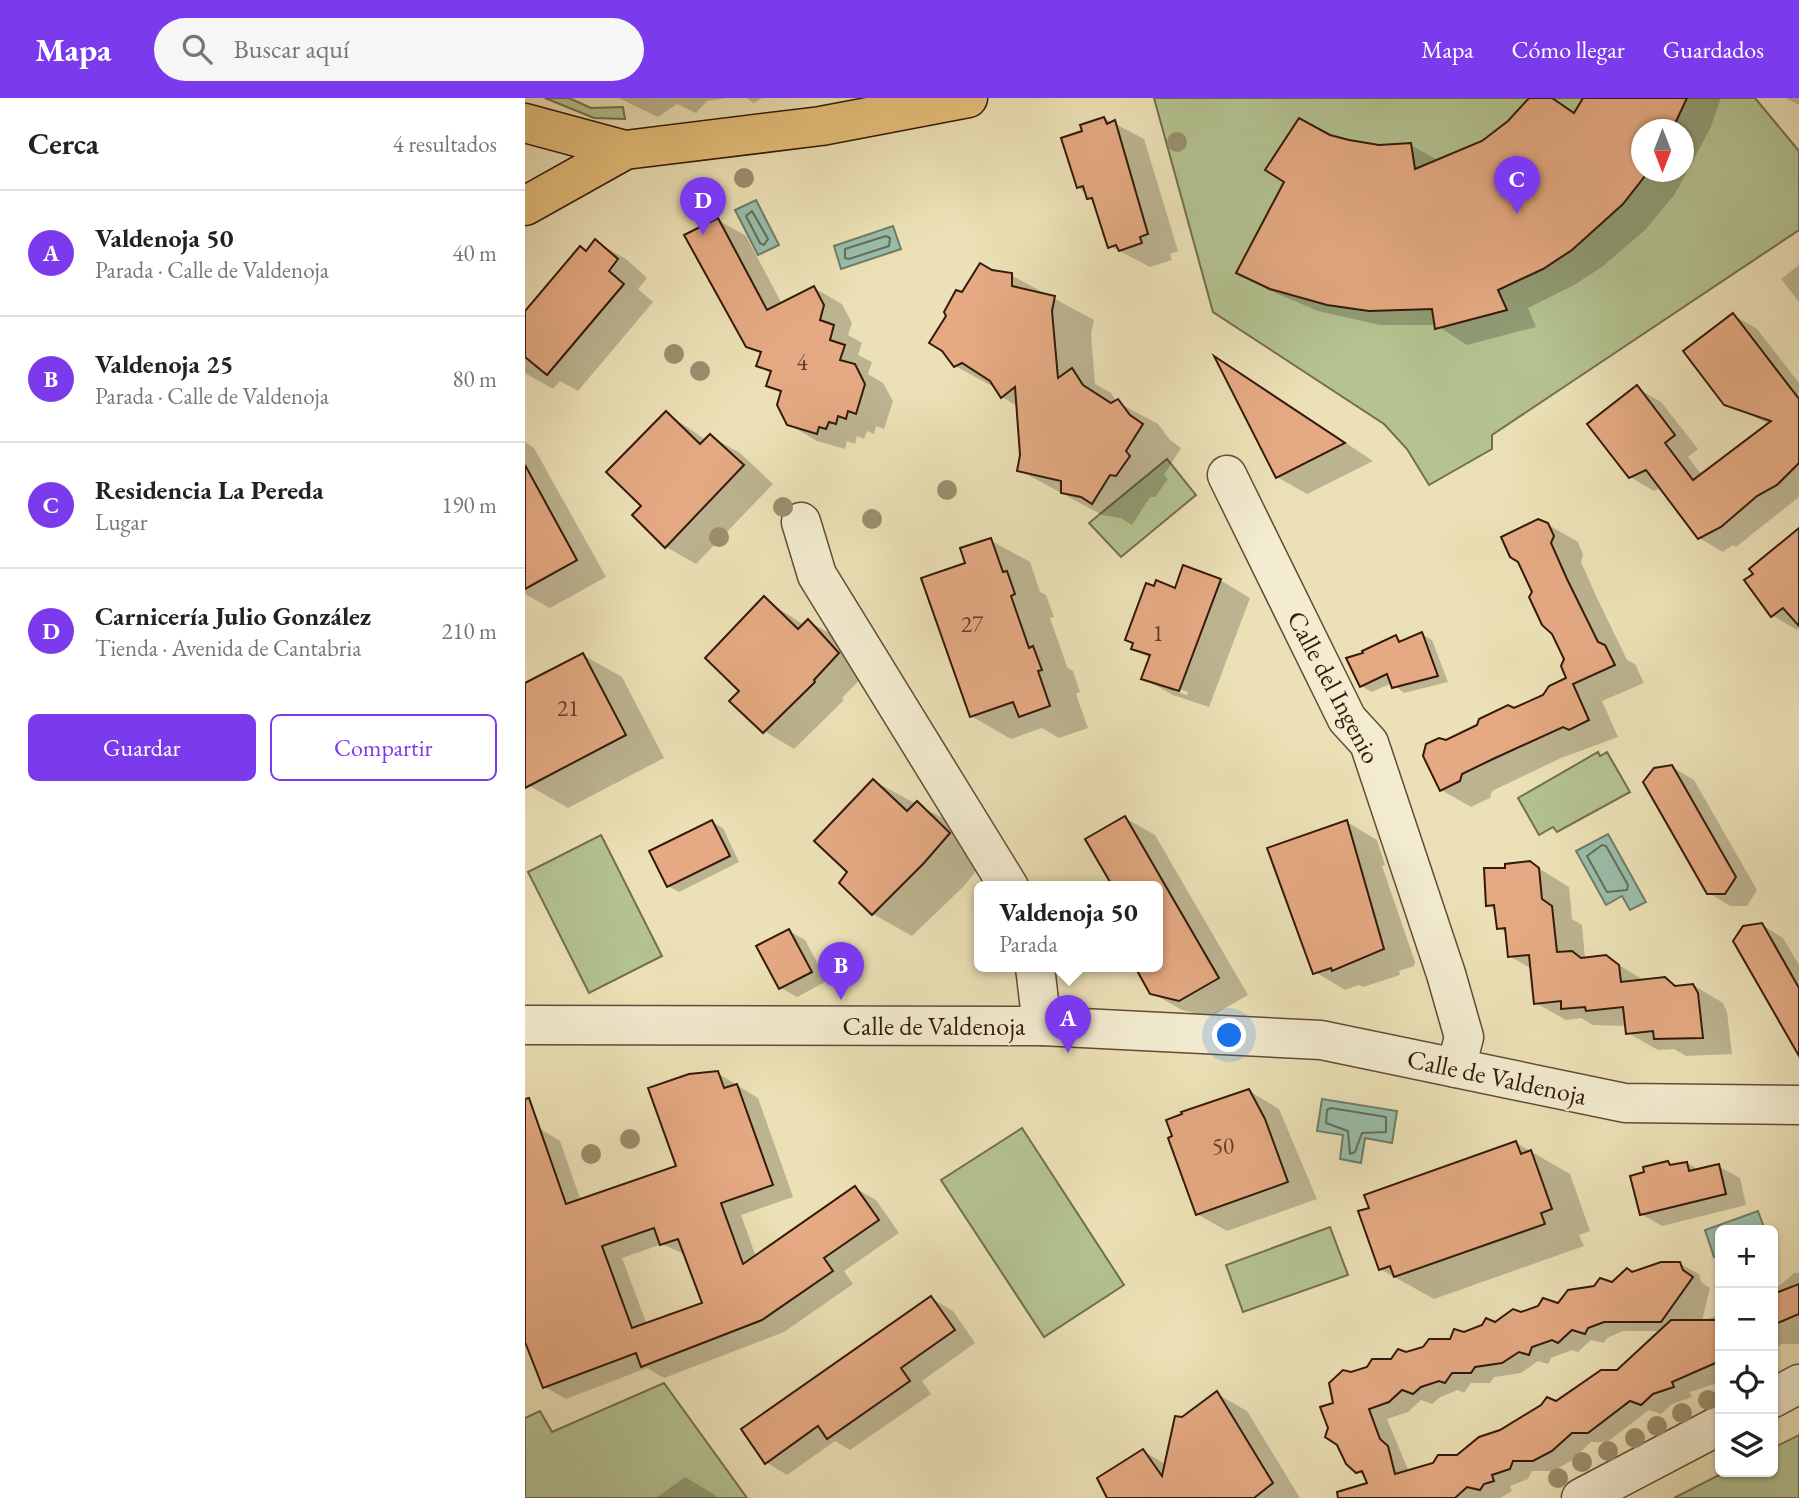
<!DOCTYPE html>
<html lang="es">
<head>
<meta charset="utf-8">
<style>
  body { margin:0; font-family:"EB Garamond",serif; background:#f6f6f6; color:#222 }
  .controls { position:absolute; right:21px; bottom:21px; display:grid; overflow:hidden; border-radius:10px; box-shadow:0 2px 5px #0004 }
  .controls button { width:63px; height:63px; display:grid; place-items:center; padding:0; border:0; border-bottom:2px solid #e0e0e0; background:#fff; color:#222; font:35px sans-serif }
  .compass { position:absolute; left:1106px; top:21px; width:63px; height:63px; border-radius:50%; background:#fff; box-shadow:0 2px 5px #0004; rotate:180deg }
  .you { position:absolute; left:705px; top:938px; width:24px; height:24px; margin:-18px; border:5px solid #fff; border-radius:50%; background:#1a73e8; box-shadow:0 0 0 10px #1a73e833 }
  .badge { display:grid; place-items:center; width:46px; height:46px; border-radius:50%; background:#7c3aed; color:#fff; font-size:23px; font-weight:700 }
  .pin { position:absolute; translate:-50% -58px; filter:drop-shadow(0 2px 4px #0008) }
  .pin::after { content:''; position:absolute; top:37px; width:24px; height:21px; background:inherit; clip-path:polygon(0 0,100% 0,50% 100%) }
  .popup { position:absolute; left:449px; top:783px; width:189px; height:91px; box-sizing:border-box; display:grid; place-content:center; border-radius:10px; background:#fff; filter:drop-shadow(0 2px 5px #0005); font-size:23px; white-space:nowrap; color:#767676 }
  .popup b { font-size:26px; color:#222 }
  .popup::after { content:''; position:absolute; left:50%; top:100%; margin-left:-14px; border:14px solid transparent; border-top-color:#fff }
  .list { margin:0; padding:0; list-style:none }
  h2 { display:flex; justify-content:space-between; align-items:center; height:91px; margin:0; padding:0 28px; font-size:30px }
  h2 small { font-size:23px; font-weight:400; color:#767676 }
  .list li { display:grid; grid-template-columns:46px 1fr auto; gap:21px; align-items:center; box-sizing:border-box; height:126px; padding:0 28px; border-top:2px solid #e0e0e0 }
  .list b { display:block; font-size:26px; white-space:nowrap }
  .list p { margin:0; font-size:23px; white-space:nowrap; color:#767676 }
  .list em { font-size:23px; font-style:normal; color:#767676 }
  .actions { display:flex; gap:14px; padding:21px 28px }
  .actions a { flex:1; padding:16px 0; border:2px solid #7c3aed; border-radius:10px; text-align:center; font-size:24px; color:#7c3aed }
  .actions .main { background:#7c3aed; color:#fff }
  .icon { flex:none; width:38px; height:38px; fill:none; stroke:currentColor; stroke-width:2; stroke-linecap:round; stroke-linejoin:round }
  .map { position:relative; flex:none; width:1274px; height:1400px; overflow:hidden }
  header { display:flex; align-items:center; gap:42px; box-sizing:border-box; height:98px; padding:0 35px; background:#7c3aed; color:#fff }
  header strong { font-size:33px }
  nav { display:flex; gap:38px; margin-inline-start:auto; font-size:24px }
  .search { width:490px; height:63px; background:#f6f6f6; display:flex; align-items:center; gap:18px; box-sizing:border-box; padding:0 24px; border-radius:38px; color:#767676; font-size:26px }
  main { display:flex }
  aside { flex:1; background:#fff }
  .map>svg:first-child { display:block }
  .green { fill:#b4c391; stroke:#746e4e; stroke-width:2; fill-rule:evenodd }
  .water { fill:#99beaa; stroke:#717c6a; stroke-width:2 }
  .shadow { fill:#0003; fill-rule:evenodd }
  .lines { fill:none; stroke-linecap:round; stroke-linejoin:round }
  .shore { stroke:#666c5a; stroke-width:2 }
  .building { fill:#e5aa83; stroke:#34190b; stroke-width:2; fill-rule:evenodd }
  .minor-casing { stroke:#624b36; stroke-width:41 }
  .major-casing { stroke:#34190b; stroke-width:41 }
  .minor { stroke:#f3ecd0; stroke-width:38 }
  .major { stroke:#e6c07b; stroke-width:38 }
  .tree { fill:#9c8f6e }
  .labels { text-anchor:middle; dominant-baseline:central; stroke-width:5; stroke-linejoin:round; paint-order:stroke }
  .number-label { font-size:23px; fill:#603d29 }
  .street-label { font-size:26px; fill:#34190b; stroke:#f3ecd0 }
</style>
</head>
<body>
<header>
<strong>Mapa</strong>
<div class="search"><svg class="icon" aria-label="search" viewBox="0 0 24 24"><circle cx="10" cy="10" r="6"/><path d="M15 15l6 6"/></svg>Buscar aquí</div>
<nav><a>Mapa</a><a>Cómo llegar</a><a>Guardados</a></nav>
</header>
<main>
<aside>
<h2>Cerca<small>4 resultados</small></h2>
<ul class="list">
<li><span class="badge">A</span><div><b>Valdenoja 50</b><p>Parada · Calle de Valdenoja</p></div><em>40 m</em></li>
<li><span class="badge">B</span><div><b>Valdenoja 25</b><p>Parada · Calle de Valdenoja</p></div><em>80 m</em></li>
<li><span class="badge">C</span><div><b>Residencia La Pereda</b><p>Lugar</p></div><em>190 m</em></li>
<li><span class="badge">D</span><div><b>Carnicería Julio González</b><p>Tienda · Avenida de Cantabria</p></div><em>210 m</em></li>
</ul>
<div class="actions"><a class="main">Guardar</a><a>Compartir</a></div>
</aside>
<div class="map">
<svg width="1274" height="1400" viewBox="0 0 1274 1400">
  <rect width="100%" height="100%" fill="#ece1b6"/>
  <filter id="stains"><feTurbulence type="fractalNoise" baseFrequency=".00286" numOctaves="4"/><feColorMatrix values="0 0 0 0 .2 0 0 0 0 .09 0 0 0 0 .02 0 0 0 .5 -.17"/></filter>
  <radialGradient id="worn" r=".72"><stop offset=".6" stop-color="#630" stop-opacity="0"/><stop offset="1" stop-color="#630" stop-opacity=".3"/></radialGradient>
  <!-- green -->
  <g class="green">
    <polygon points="20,0 44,0 66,10 98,9 100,21 69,20"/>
    <path d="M629 0H1230L1274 53V132L967 337V351L904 387 882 351 859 326 688 214ZM1116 32H1158V74H1116Z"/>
    <polygon points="642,361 671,397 596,459 564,425"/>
    <polygon points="1073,654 1075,658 1082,654 1105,694 1032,734 1028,729 1014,737 993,700"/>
    <polygon points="76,737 137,858 64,895 3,774"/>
    <polygon points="497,1030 599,1187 519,1239 416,1082"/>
    <polygon points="805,1129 823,1177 718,1214 701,1167"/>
    <polygon points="139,1285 222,1400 0,1400 0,1320 15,1313 27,1334"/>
    <polygon points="1274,1337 1274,1400 1149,1400 1200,1374 1248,1374 1248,1350"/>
  </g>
  <!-- water -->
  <g class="water">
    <polygon points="231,102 254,147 233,157 210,112"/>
    <polygon points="368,128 376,151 316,171 309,148"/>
    <polygon points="1083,736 1121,804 1105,812 1097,798 1081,807 1051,753"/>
    <polygon points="797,1001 872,1013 867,1045 840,1040 836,1065 815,1061 818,1037 792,1033"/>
    <polygon points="1233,1113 1240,1132 1195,1132 1195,1157 1189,1159 1180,1132"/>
  </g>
  <!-- shadow -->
  <g class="shadow">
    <polygon points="94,0 202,0 182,3 171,15 152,6 133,19"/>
    <polygon points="221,0 237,0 229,5"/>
    <path d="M1005 0H1026L1053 17 1060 0H1196L1185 31 1150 96 1120 132 1077 169 1049 187 1003 210 1011 229 942 247 911 227H855L793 213 743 192 714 175 804 38 854 49 886 47 914 63 958 45 985 24ZM1116 32H1158V74H1116Z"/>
    <polygon points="1261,0 1274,0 1274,7"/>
    <polygon points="579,20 619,41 653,153 645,156 647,162 625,169 585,148 570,103 553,89 559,34"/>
    <polygon points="193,122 221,138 257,206 289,190 317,206 327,225 323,237 337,245 333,257 347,264 343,276 358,285 368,303 359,331 351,328 349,336 342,333 339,341 332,338 330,346 322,343 320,351 292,343 263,326 257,295 243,287 247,276 233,268 237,256 222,247"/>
    <polygon points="71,144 101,161 122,180 113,191 128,204 53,293 35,283 28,291 0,275 0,216"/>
    <polygon points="1274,167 1274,204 1256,181"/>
    <polygon points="468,174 486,177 569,222 566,236 570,286 586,295 592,304 633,326 645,342 656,350 639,377 643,381 630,399 625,399 607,427 596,420 577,417 494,372 497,357 494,309 477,299 471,290 430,268 437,196"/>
    <polygon points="1208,217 1232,231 1274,285 1274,399 1211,449 1208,447 1198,454 1174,440 1136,390 1129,393 1105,379 1112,290 1136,304 1173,351 1163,359 1177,377 1244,326 1201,306"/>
    <polygon points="693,262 719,277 848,363 782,396 752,379"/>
    <polygon points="141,315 181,342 185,338 215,355 248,386 171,466 141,449 119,408"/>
    <polygon points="0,344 9,350 81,479 25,510 0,496"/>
    <polygon points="1022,426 1053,444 1058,457 1056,464 1072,500 1102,562 1110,566 1119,585 1077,603 1093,639 1036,660 967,693 965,700 946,709 916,692 989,612 1019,598 1043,581 1041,561 1009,494"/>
    <polygon points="1274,433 1274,530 1272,532 1248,518"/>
    <polygon points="465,442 505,464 515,494 521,497 529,519 525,520 542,569 548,573 555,594 551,596 563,630 534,640 517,630 486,641 446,618 442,466"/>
    <path d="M695 482 725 500 684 609 648 597 618 580 626 561 608 550 651 492ZM649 589 663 594 662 597 649 593Z"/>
    <polygon points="239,501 279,527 283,523 313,540 343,573 317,600 319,602 269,651 239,633 217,593"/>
    <polygon points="897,536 907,542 923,584 879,595 867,585 847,594 836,588 841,556 871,539 878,544"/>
    <polygon points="58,557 97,579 139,660 43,710 3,687 0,680 0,587"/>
    <polygon points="1147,669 1169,682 1232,792 1222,808 1205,808 1184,795"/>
    <polygon points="349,683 432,728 463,758 439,788 387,838 348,816 324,774"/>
    <polygon points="600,720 630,737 723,897 685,919 657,912 627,895 632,869 632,789"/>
    <polygon points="187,724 198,730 214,764 154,794 143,788"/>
    <polygon points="822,724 852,742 860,767 857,768 890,864 889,868 874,873 875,877 838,889 834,887 820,892 790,874"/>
    <polygon points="1005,765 1044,789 1047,821 1057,827 1060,861 1081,859 1120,883 1140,881 1153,889 1168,887 1198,905 1202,914 1207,956 1161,958 1149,951 1133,952 1103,935 1102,928 1068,927 1056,920 1041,922 1011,905 1007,871 984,858 982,835 973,830 972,813 963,807 982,772"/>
    <polygon points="1237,827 1258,840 1274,867 1274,954"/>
    <polygon points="264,833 280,842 302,883 272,899 256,890"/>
    <path d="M192 975 233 1000 268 1099 216 1117 231 1159 330 1090 351 1102 374 1135 319 1173 328 1186 259 1234 139 1280 122 1270 41 1301 20 1289 0 1240V1035L14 1030 35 1043 56 1103 153 1069ZM137 1146 161 1157 179 1206 122 1227 97 1160Z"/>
    <polygon points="724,993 754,1011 792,1101 702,1133 672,1116"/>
    <polygon points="991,1045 1045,1076 1065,1133 1054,1137 1059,1148 909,1201 855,1171"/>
    <polygon points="1143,1065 1149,1068 1162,1065 1174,1072 1193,1068 1215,1080 1221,1107 1137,1128 1116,1116 1121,1075"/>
    <path d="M1155 1166 1174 1176 1177 1185 1185 1190 1177 1223 1195 1216V1284L1165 1294 1167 1299 1147 1306 1136 1316 1124 1312 1082 1344H1066L1046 1363 1028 1373H1007L1003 1381 985 1388 987 1393 975 1400H849L840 1378 832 1373 810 1306 826 1276 996 1216 1034 1207 1107 1176ZM1098 1233H1136L1092 1273 933 1359 884 1374 862 1321 883 1314 896 1302 907 1306 915 1299 933 1292 939 1295 946 1285H965L969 1279 996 1275 1013 1263 1023 1266 1026 1260 1047 1252 1053 1254 1066 1242 1079 1245 1082 1240Z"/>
    <polygon points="1269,1175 1274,1175 1274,1246 1256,1246 1248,1256 1248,1193"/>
    <polygon points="406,1200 428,1213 450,1245 397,1283 406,1296 325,1352 310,1343 262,1377 241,1364"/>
    <polygon points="692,1296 722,1313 775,1400 584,1400 618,1353 642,1367 658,1321"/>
    <polygon points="160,1379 190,1397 192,1400 131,1400"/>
  </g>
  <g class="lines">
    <!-- shore -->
    <g class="shore">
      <polygon points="227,113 243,141 239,147 235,145 221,118"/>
      <polygon points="361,138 365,140 364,148 324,161 320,160 320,151"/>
      <polygon points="1077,747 1081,748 1103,787 1102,792 1082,794 1062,758"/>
      <polygon points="806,1010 861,1019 861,1034 837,1035 830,1054 825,1056 823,1033 801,1025 802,1012"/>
    </g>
  </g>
  <!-- building -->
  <g class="building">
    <polygon points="1004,0 1027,0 1049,15 1058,0 1162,0 1147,32 1116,32 1116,74 1123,74 1098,106 1047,152 1018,171 973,192 982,212 910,231 907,211 844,213 802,207 745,191 711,175 759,84 740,72 774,20 805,37 824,42 854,47 886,45 890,71 957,43 983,23"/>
    <polygon points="579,19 582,26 590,22 623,136 615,139 617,145 594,153 591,147 583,150 567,100 562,101 558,88 552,90 536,40 557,33 555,27"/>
    <polygon points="193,120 242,212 289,188 299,207 295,222 309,227 305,242 320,247 315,262 330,266 340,286 331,316 323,313 321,321 313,318 311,326 304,324 301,331 294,329 292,336 262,327 252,307 256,293 241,288 246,273 231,268 236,254 221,249 159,137"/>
    <polygon points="70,141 93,161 84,173 99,186 22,277 0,259 0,213 55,148 61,153"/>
    <polygon points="455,165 467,172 487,175 487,188 530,198 527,213 533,280 547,270 558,287 586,305 593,301 605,317 618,326 601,353 605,358 591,378 585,377 567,406 556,399 536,395 536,383 492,373 495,357 490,289 476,300 465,283 437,265 429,269 417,253 404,245 421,218 419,214 431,192 437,194"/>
    <polygon points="1208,215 1274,301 1274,365 1252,387 1232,398 1196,429 1173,441 1121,372 1104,380 1062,326 1112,287 1150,337 1140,345 1168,382 1246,323 1199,307 1158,253"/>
    <polygon points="689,258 820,345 751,380"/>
    <polygon points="141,313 175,346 185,336 219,367 140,450 107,417 116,408 81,374"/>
    <polygon points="0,367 52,462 0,491"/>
    <polygon points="1013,421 1023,425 1029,438 1026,445 1042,481 1073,544 1080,547 1090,567 1048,586 1064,622 1044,632 1038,629 968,661 937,676 935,683 915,693 898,658 901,646 914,640 921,642 952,627 954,621 983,607 989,610 1018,597 1024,588 1041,580 1036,568 1039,561 1027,536 1017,527 1011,514 1004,499 1007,494 993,464 985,459 976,439"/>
    <polygon points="1274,430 1274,528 1258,510 1246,519 1219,482 1228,476 1224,471"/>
    <polygon points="466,440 478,474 482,473 490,496 486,498 504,550 508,548 517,572 513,573 525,608 494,619 488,604 445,619 396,480 440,465 435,450"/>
    <polygon points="658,467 696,481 654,593 616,581 625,557 606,551 608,545 600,542 621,485 629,488 631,482 650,490"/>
    <polygon points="239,498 273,531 283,521 314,555 289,582 290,584 238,635 204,603 214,593 180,560"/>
    <polygon points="897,534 913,578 867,590 862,576 835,589 821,560 838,555 837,553 871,537 874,544"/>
    <polygon points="58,555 101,637 0,690 0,585"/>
    <polygon points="1147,667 1211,779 1200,796 1182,796 1118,684 1129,670"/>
    <polygon points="348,681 382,713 392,703 425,735 399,765 347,817 314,785 322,774 289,743"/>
    <polygon points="600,718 694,880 654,903 625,896 610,869 632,869 632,789 588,789 560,741"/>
    <polygon points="187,722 205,758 142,789 124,753"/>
    <polygon points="822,722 859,851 807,873 806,870 788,876 742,750"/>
    <polygon points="1005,763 1014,770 1017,801 1027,808 1032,854 1047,853 1056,860 1081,857 1094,867 1096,884 1140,879 1150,888 1168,886 1173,895 1178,940 1129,941 1128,933 1101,936 1098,909 1061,913 1060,909 1036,911 1036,903 1009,906 1004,857 983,859 980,830 972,831 969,807 961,808 959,770 980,770 980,766"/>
    <polygon points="1237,825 1274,890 1274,958 1208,843 1218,828"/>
    <polygon points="264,831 287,874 254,891 231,848"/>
    <path d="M193 973 199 990 212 986 248 1087 196 1105 218 1166 330 1088 354 1122 299 1160 308 1173 237 1222 116 1269 111 1255 18 1290 0 1244V1001L4 1000 41 1106 151 1068 123 990 164 976ZM129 1130 135 1147 153 1141 177 1205 107 1230 77 1148Z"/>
    <polygon points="724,991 740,1021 763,1084 671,1117 643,1040 647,1038 641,1022 657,1016 656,1014"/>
    <polygon points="991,1043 996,1056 1006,1052 1027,1111 1016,1115 1020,1126 869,1179 865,1168 854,1172 833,1113 844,1110 839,1097"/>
    <polygon points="1143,1063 1145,1067 1162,1064 1164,1073 1194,1066 1201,1096 1115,1117 1105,1078 1119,1074 1118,1069"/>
    <polygon points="1136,1164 1155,1164 1158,1172 1168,1179 1136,1224 1079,1224 1063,1230 1060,1236 1047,1232 1033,1245 1027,1242 1007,1249 1004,1257 994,1254 977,1265 950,1269 946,1275 927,1275 920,1285 914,1283 896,1289 888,1296 877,1292 864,1304 844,1311 855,1341 863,1348 870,1376 908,1365 913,1357 932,1357 954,1339 975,1332 1016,1307 1022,1299 1031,1303 1076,1272 1092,1272 1146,1222 1195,1222 1195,1263 1147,1284 1149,1289 1128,1296 1116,1307 1105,1303 1063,1335 1047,1335 1027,1353 1008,1363 988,1363 985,1371 967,1377 969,1383 959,1386 955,1392 942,1389 930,1400 813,1400 812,1394 842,1385 837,1373 831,1375 821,1366 812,1347 800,1339 803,1330 795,1309 808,1305 804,1285 818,1272 826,1274 842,1269 847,1261 866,1261 873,1251 881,1254 898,1249 904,1241 925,1241 929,1231 939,1234 957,1227 961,1220 970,1224 988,1211 996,1214 1013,1208 1018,1200 1033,1205 1043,1192 1069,1188 1075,1180 1087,1184 1102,1170 1107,1174"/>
    <polygon points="1274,1186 1274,1216 1248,1227 1248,1196"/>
    <polygon points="406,1198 430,1232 376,1270 385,1283 302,1341 293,1328 240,1366 216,1331"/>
    <polygon points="692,1293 748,1385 729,1400 582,1400 572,1380 618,1351 637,1378 650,1318 657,1319"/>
  </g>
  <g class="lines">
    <defs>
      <g id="minor">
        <polyline points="702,377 822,621 844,645 921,876 939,939 931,970"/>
        <polyline points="276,424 292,477 484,789"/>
        <polyline points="510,869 517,928"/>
        <polyline points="0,927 517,928 796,942 1100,1005 1274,1007"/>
        <polyline points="1248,1300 1274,1286"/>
        <polyline points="1056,1400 1195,1327"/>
      </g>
      <g id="major">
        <polyline points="0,25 100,52 296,28 443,0"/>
        <polyline points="0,108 100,52"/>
      </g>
    </defs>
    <!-- minor casing -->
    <use href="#minor" class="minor-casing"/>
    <!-- major casing -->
    <use href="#major" class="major-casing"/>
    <!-- minor -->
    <use href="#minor" class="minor"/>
    <!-- major -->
    <use href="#major" class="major"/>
  </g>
  <!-- trees -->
  <g class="tree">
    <circle cx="652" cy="44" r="10"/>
    <circle cx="219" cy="80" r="10"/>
    <circle cx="149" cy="256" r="10"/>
    <circle cx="175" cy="273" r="10"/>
    <circle cx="422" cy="392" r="10"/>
    <circle cx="258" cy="409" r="10"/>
    <circle cx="347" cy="421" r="10"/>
    <circle cx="194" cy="439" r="10"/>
    <circle cx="105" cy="1041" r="10"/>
    <circle cx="66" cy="1056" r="10"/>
    <circle cx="1183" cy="1302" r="10"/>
    <circle cx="1157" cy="1315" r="10"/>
    <circle cx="1132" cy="1328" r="10"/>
    <circle cx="1110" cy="1340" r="10"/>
    <circle cx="1083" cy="1353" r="10"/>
    <circle cx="1057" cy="1364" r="10"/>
    <circle cx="1033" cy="1380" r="10"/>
  </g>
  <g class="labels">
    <!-- number labels -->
    <g class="number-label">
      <text x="277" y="264">4</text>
      <text x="447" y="526">27</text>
      <text x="633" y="535">1</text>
      <text x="43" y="610">21</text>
      <text x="698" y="1048">50</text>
    </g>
    <!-- street labels -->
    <g class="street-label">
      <text transform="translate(809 589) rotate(62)">Calle del Ingenio</text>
      <text x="409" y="928">Calle de Valdenoja</text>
      <text transform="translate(972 979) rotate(12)">Calle de Valdenoja</text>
    </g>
  </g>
  <rect width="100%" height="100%" filter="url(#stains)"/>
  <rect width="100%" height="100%" fill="url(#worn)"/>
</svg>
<div class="controls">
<button>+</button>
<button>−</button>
<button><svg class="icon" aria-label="locate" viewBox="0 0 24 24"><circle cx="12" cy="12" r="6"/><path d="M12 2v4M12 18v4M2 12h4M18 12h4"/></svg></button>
<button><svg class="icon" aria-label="layers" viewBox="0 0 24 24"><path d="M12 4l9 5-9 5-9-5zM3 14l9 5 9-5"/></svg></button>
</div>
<svg class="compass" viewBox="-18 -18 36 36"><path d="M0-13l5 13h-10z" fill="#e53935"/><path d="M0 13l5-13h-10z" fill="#767676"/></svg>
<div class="you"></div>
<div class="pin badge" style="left:543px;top:955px">A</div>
<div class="popup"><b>Valdenoja 50</b>Parada</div>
<div class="pin badge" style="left:316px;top:902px">B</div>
<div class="pin badge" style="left:992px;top:116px">C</div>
<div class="pin badge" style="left:178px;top:137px">D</div>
</div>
</main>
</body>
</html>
